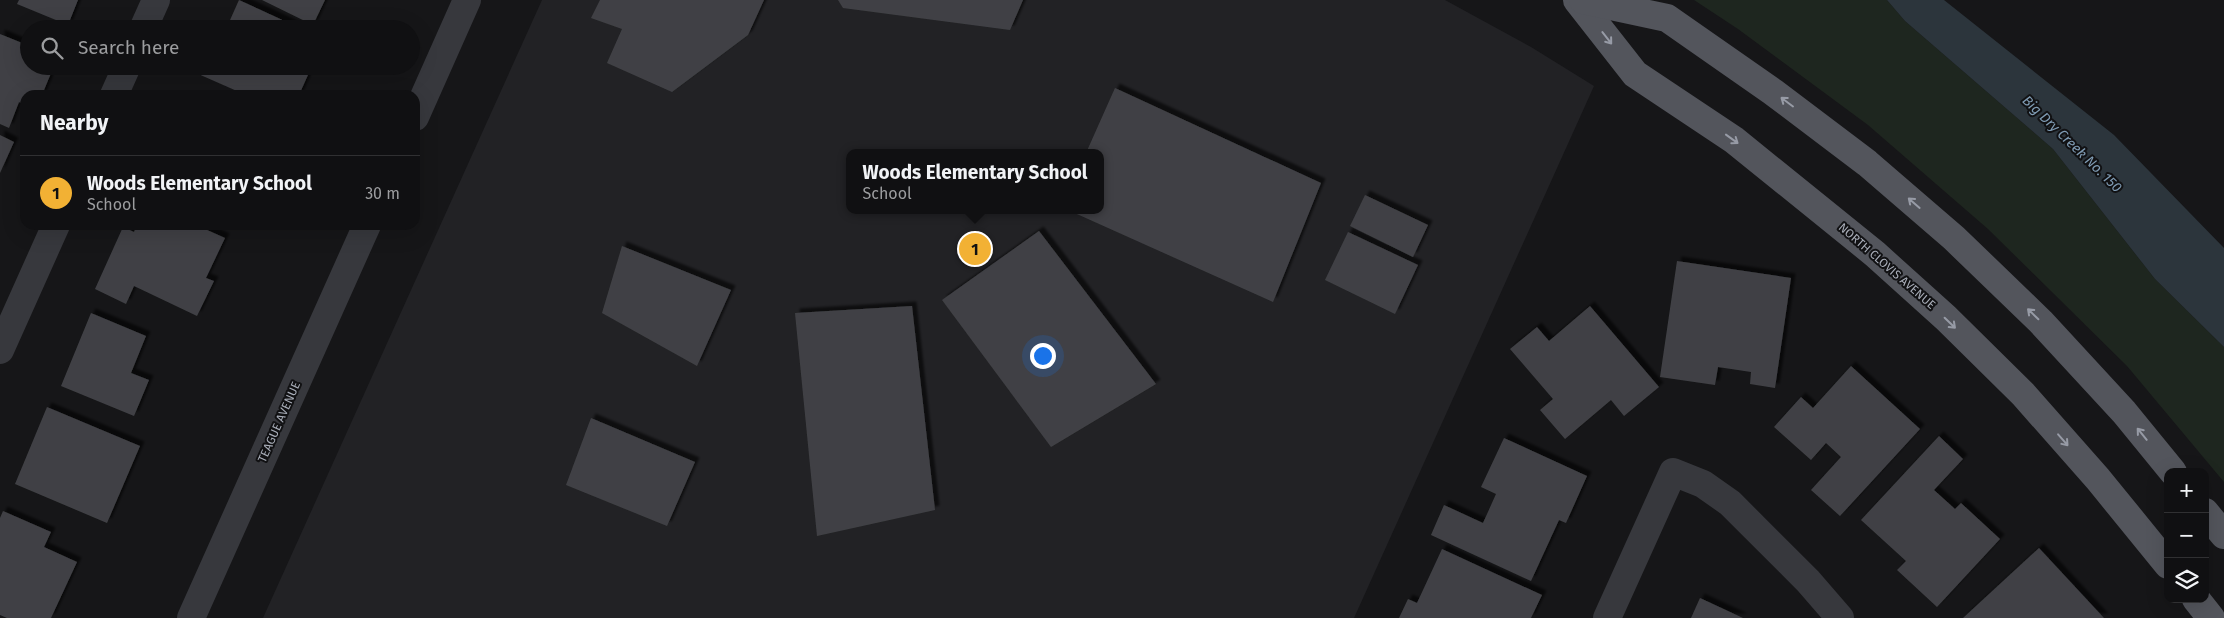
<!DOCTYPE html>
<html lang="en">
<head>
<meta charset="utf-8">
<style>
  body { margin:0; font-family:"Fira Sans",sans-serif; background:#1e1e20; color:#f1f3f6 }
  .controls { position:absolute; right:15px; bottom:15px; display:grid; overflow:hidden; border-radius:10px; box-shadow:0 5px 20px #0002 }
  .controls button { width:45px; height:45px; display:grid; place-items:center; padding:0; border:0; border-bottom:1px solid #303032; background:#101012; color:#f1f3f6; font:25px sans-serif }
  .you { position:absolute; left:1042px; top:355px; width:18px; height:18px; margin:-12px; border:4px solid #fff; border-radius:50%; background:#1a73e8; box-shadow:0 0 0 8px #1a73e833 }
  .badge { display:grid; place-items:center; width:32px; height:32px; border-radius:50%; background:#f2b134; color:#111; font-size:16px; font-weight:700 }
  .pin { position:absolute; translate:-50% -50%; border:2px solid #fff; box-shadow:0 1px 5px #0006 }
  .popup { position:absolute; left:846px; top:149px; width:258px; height:65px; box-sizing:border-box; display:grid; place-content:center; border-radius:10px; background:#101012; filter:drop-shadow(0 1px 4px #0005); font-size:16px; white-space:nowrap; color:#9c9d9f }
  .popup b { font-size:19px; color:#f1f3f6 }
  .popup::after { content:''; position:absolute; left:50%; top:100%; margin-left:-10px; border:10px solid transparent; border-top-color:#101012 }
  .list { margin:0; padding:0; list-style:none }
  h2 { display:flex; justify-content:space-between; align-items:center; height:65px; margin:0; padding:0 20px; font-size:21px }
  h2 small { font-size:16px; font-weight:400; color:#9c9d9f }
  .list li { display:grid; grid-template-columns:32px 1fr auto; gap:15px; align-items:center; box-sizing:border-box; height:75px; padding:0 20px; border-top:1px solid #303032 }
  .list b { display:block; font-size:19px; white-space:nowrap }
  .list p { margin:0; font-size:16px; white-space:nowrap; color:#9c9d9f }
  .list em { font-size:16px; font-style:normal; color:#9c9d9f }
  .icon { flex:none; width:28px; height:28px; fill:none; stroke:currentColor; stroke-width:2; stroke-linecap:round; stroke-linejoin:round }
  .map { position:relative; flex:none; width:2224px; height:618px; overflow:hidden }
  .search { position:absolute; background:#101012; box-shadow:0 5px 20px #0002; left:20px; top:20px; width:400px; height:55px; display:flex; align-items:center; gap:12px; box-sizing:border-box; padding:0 18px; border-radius:28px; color:#9c9d9f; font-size:19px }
  .panel { position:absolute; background:#101012; box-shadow:0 5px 20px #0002; left:20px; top:90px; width:400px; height:140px; border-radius:15px }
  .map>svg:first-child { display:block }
  .built { fill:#222225; fill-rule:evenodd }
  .green { fill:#1e261f }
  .water { fill:#2c353c }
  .building { fill:#404145; filter:url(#shadow) }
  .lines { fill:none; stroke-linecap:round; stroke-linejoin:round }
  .minor { stroke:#37383d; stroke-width:28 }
  .major { stroke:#53555c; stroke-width:28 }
  .oneway { stroke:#979ba6 }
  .labels { text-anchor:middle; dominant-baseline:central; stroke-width:4; stroke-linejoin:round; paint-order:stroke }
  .street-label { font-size:12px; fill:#a8adb8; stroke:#111113 }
  .water-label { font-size:14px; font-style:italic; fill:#7f9bb3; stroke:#111113 }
</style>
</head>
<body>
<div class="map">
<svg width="2224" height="618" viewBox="0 0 2224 618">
  <defs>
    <filter id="shadow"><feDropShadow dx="4.5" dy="-4.5" stdDeviation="1" flood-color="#0009"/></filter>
  </defs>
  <rect width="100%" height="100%" fill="#161618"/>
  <!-- built -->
  <path class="built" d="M542 0H1445L1531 47 1594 86 1354 618H263ZM850 153H1100V210H850Z"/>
  <!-- green -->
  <polygon class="green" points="1694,0 1887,0 1905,21 2053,149 2155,279 2224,347 2224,482 2127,366 1988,229 1868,125 1738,29"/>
  <!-- water -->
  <polygon class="water" points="1887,0 1944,0 2114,135 2224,248 2224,347 2155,279 2053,149 1905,21"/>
  <!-- building -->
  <g class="building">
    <polygon points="19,0 78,0 68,25 17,4"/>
    <polygon points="239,0 302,29 226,29"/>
    <polygon points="262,0 325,0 313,25"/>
    <polygon points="600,0 764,0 748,35 672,92 607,63 622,29 591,18"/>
    <polygon points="838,0 1023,0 1010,30 843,8"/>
    <polygon points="0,34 27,45 29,40 29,66 54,66 42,95 25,95 25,105 19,102 9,128 0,124"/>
    <polygon points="199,66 312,66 299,95 246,95 196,73"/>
    <polygon points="1115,88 1321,183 1273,302 1068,210 1100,210 1100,153 1086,153"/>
    <polygon points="0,135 14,142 0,173"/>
    <polygon points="1365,195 1428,225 1413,257 1350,226"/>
    <polygon points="137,225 196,225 225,238 206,278 214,281 197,316 134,286 126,304 95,289 123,227 134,232"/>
    <polygon points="1039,231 1156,384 1051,447 942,300"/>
    <polygon points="1348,232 1418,265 1395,314 1325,280"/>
    <polygon points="622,246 731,290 697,366 602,313"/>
    <polygon points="1677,261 1791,278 1775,388 1750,384 1751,372 1718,367 1715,385 1660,377"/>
    <polygon points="912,306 935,510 817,536 795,313"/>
    <polygon points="1590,306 1659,387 1624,416 1611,400 1565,439 1540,410 1553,399 1510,349 1537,327 1549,341"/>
    <polygon points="91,313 146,336 131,373 149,380 134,416 61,386"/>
    <polygon points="1851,366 1920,429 1840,516 1811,490 1841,457 1826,443 1811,460 1774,427 1801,397 1813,408"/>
    <polygon points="47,407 140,446 107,523 15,484"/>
    <polygon points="591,418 695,462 667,526 566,485"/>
    <polygon points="1939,436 1963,459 1934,490 1955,509 1961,503 2000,539 1937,607 1897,570 1906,561 1861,520"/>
    <polygon points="1504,438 1587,476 1566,523 1559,520 1531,581 1431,535 1444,505 1483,523 1496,494 1481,487"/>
    <polygon points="3,511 51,532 44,547 77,562 51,618 7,618 0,615 0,518"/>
    <polygon points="2039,548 2104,618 1963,618"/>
    <polygon points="1442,549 1542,595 1531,618 1399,618 1408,599 1417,603"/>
    <polygon points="1700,598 1743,618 1691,618"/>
  </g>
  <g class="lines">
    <!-- minor -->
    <g class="minor">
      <polyline points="143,29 156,0"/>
      <polyline points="114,95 127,66"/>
      <polyline points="415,117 467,0"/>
      <polyline points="0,350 56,225"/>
      <polyline points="191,618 367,225"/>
      <polyline points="1607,618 1673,472 1703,484 1730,503 1808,581 1840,618"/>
    </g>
    <!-- major -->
    <g class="major">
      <polyline points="1577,0 1635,74 1734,140 1875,254 1946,318 2023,394 2098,479 2168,565"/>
      <polyline points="1583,0 1667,18 1773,92 1867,163 1954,238 2041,322 2124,412 2173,472"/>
      <polyline points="2205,512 2224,535"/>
      <polyline points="2196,599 2211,618"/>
    </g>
  </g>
  <!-- one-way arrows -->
  <defs><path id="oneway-shaft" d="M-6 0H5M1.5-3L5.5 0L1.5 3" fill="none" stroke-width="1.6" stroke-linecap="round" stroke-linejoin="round" transform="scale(1.25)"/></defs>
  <g class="oneway">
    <use href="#oneway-shaft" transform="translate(1607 38) rotate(52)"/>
    <use href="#oneway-shaft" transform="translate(1787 102) rotate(-143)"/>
    <use href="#oneway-shaft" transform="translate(1732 139) rotate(36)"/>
    <use href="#oneway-shaft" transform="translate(1914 203) rotate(-139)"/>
    <use href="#oneway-shaft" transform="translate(2033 314) rotate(-136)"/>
    <use href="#oneway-shaft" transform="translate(1950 323) rotate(44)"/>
    <use href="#oneway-shaft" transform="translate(2142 434) rotate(-129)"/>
    <use href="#oneway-shaft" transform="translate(2063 440) rotate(49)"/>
  </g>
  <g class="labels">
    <!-- street labels -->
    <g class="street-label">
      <text transform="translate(1887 266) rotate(41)">NORTH CLOVIS AVENUE</text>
      <text transform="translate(279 422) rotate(-66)">TEAGUE AVENUE</text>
    </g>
    <!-- water labels -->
    <g class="water-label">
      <text transform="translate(2072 144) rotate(44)">Big Dry Creek No. 150</text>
    </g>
  </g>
</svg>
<div class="controls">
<button>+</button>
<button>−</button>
<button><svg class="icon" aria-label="layers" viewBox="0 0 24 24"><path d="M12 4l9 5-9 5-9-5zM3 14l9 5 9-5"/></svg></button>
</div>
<div class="you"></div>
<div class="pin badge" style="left:975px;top:249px">1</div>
<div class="popup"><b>Woods Elementary School</b>School</div>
<div class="search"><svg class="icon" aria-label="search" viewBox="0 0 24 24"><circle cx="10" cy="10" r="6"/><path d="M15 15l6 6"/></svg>Search here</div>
<section class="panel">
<h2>Nearby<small></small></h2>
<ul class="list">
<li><span class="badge">1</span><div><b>Woods Elementary School</b><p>School</p></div><em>30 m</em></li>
</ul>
</section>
</div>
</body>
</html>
